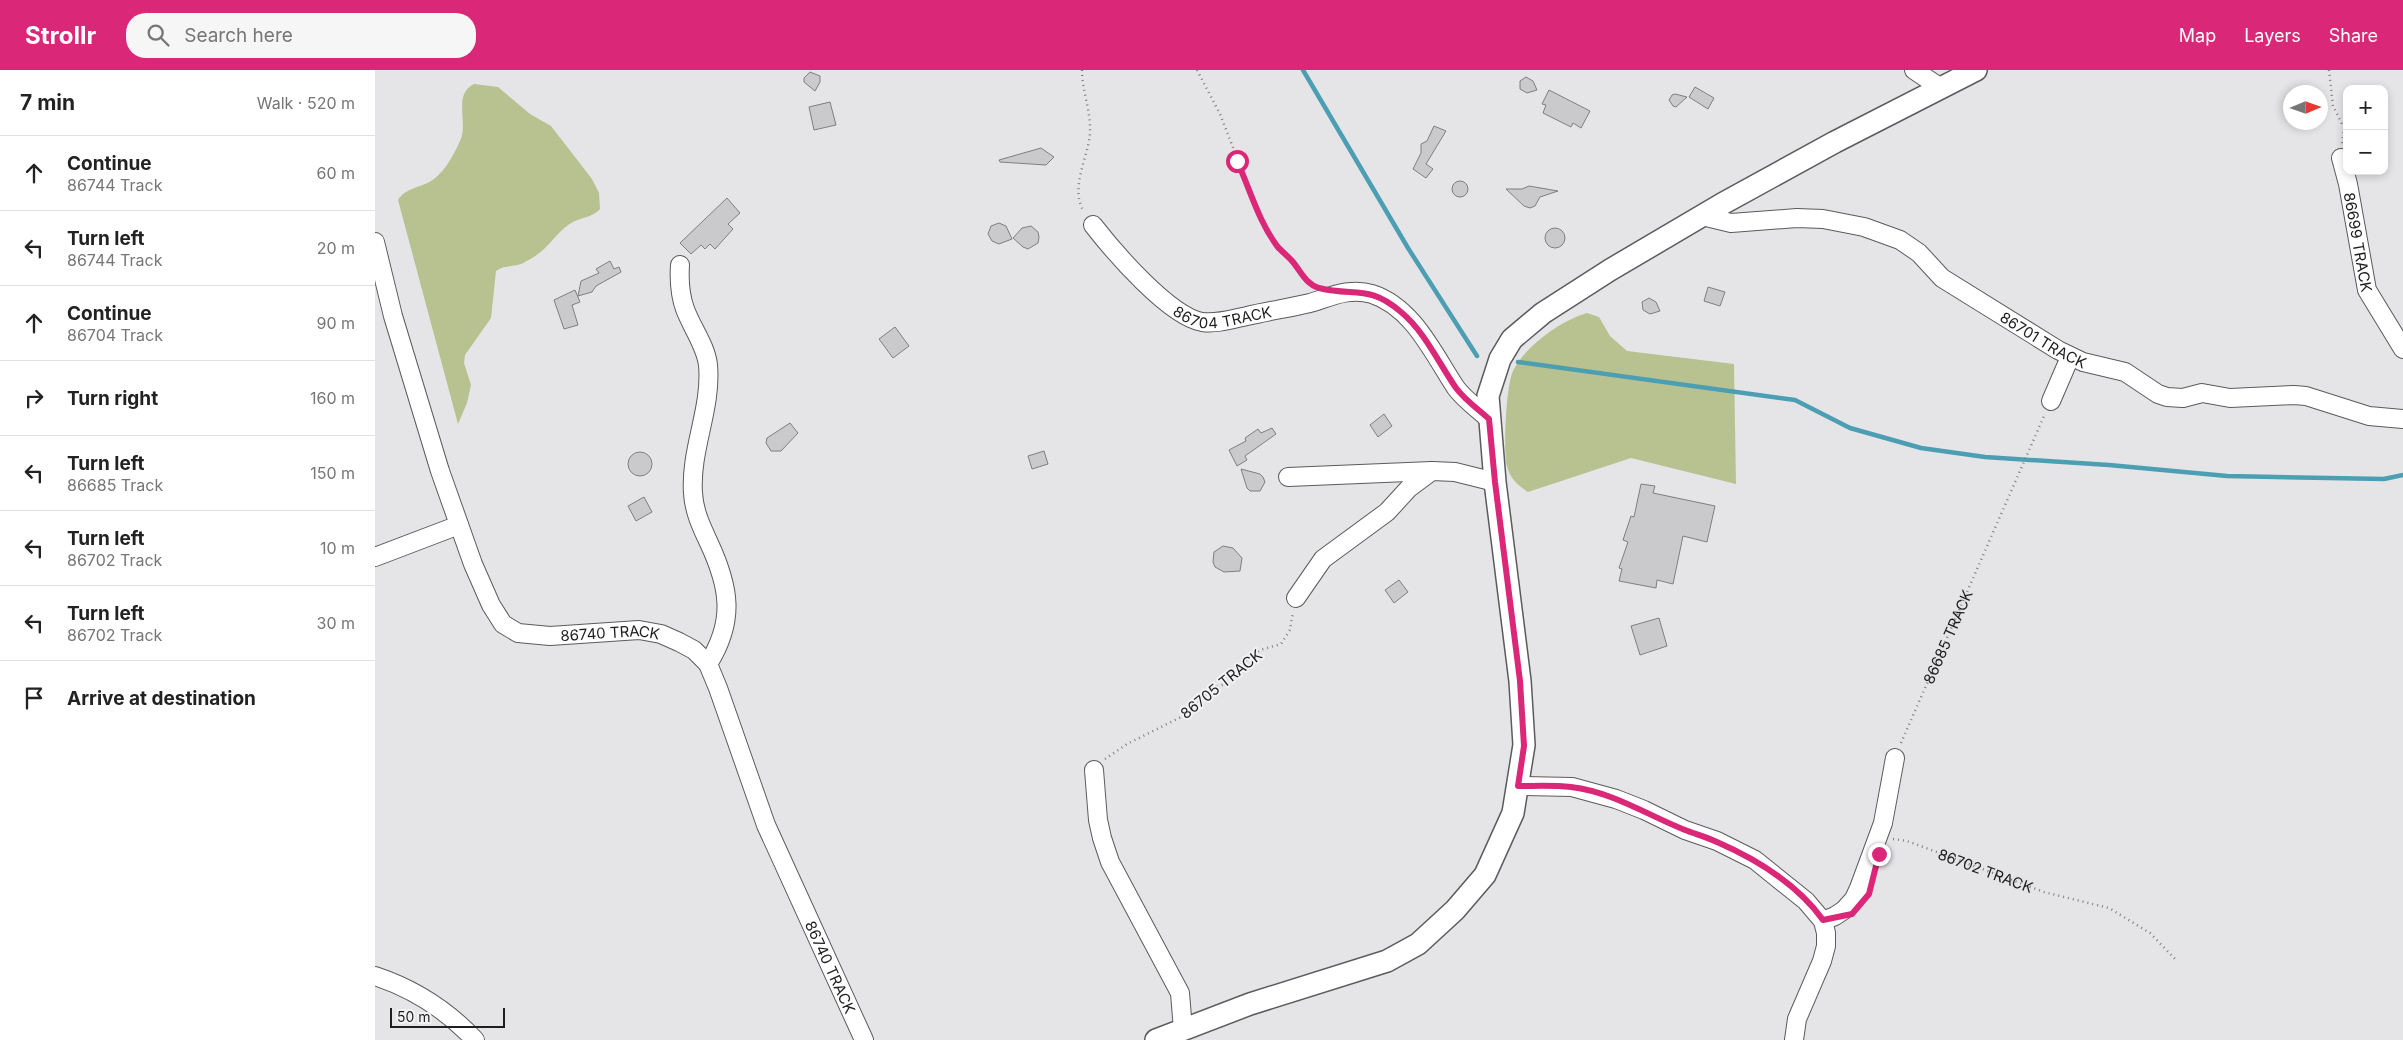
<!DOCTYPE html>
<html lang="en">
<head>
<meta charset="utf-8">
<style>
  body { margin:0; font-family:Inter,sans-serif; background:#f6f6f6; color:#222 }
  .controls { position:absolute; right:15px; top:15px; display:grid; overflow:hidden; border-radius:10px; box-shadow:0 2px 8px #0003 }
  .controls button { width:45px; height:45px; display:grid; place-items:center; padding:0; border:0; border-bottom:1px solid #e0e0e0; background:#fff; color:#222; font:25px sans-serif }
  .compass { position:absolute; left:1908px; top:15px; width:45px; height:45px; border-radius:50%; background:#fff; box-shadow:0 2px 8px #0003; rotate:88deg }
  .scale { position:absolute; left:15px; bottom:12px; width:115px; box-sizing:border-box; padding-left:5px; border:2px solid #1e1e20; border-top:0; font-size:14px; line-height:18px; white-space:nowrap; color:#1e1e20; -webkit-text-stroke:4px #f2f2f5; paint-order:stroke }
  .stop { position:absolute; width:15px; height:15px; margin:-11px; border:4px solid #db2777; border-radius:50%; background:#fff }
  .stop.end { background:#db2777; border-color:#fff; box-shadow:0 1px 5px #0008 }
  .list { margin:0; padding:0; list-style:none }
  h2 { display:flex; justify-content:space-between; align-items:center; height:65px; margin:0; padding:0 20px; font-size:21px }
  h2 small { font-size:16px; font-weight:400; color:#767676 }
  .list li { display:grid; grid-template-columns:32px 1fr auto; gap:15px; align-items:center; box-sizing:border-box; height:75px; padding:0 20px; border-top:1px solid #e0e0e0 }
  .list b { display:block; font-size:19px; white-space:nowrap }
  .list p { margin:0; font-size:16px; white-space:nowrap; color:#767676 }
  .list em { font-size:16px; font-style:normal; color:#767676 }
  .icon { flex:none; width:28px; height:28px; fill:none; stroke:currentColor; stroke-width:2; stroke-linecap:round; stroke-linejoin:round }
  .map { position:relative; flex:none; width:2028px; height:970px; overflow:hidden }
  header { display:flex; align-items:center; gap:30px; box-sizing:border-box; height:70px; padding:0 25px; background:#db2777; color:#fff }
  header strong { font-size:24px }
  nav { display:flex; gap:28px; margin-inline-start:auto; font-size:18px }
  .search { width:350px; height:45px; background:#f6f6f6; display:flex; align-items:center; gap:12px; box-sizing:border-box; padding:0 18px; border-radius:20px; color:#767676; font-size:19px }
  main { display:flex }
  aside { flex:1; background:#fff }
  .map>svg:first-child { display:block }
  .green { fill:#b8c190 }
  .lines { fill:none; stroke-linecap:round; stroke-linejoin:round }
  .stream { stroke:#4c9eb3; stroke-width:4.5 }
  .building { fill:#cacacd; stroke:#7f7f82 }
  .minor-casing { stroke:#5b5b5e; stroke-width:20 }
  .tertiary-casing { stroke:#5b5b5e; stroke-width:24 }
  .path { stroke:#808083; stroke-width:2.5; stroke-dasharray:1 4; stroke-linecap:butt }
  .minor { stroke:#fff; stroke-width:18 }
  .tertiary { stroke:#fff; stroke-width:21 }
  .route { stroke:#db2777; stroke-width:6 }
  .labels { text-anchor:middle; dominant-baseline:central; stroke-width:4; stroke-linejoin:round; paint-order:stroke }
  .street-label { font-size:15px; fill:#1e1e20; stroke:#f2f2f5 }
</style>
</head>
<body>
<header>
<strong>Strollr</strong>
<div class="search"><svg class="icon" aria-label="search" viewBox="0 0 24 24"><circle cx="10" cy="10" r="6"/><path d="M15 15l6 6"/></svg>Search here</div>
<nav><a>Map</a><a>Layers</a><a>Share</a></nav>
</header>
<main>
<aside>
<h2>7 min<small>Walk · 520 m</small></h2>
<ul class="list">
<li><svg class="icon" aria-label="ahead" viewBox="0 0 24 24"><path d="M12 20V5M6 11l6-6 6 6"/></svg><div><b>Continue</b><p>86744 Track</p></div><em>60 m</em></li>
<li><svg class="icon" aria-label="left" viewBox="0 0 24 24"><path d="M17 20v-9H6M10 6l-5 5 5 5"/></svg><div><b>Turn left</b><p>86744 Track</p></div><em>20 m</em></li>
<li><svg class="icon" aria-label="ahead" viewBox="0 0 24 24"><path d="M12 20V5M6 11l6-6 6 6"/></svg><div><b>Continue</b><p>86704 Track</p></div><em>90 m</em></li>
<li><svg class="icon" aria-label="right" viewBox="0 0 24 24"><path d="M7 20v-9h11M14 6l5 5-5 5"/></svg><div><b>Turn right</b></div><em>160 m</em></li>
<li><svg class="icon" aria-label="left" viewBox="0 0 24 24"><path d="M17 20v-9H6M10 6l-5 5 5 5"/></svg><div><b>Turn left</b><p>86685 Track</p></div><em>150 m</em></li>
<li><svg class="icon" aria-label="left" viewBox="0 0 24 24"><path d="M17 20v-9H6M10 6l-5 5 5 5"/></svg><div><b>Turn left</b><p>86702 Track</p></div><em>10 m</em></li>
<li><svg class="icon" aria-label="left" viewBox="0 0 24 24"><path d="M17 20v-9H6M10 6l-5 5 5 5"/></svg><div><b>Turn left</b><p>86702 Track</p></div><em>30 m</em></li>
<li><svg class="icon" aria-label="arrive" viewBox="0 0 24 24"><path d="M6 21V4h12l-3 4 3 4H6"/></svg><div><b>Arrive at destination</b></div></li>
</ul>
</aside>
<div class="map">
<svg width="2028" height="970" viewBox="0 0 2028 970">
  <rect width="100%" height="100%" fill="#e5e5e8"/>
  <!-- green -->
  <g class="green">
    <path d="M99 14 123 17 155 44 176 56 217 109 224 123 225 139C218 147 208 147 198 152 185 159 179 170 169 179 164 184 156 189 150 192 140 198 130 194 121 201L116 248 90 285 89 293 96 315 92 333 83 354 23 130C31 117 47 118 59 109 71 100 79 84 85 71 94 53 77 25 99 14Z"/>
    <path d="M1212 243 1224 247 1235 266 1252 281 1359 294 1361 414 1256 388 1153 422C1143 415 1135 409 1132 396 1128 381 1131 315 1138 301 1150 276 1187 250 1212 243Z"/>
  </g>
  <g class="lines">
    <!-- stream -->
    <g class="stream">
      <polyline points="928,0 1033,178 1102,286"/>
      <polyline points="1143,292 1420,330 1475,358 1546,378 1610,387 1734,395 1852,406 2009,409 2028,405"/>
    </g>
  </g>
  <!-- building -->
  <g class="building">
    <polygon points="435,2 445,6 445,12 440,21 429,12 429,8"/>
    <polygon points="1151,7 1158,11 1162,20 1152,23 1145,19 1145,11"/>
    <polygon points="1320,17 1339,28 1333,39 1314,27"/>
    <polygon points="1174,20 1215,41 1206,58 1198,53 1196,57 1168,43 1171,35 1167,34"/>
    <polygon points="1300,24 1312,27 1301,37 1298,36 1294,30 1297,25"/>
    <polygon points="455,32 461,55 439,60 434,37"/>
    <polygon points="1059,56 1071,61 1051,94 1058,99 1051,108 1038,99 1046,83 1046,74 1052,71"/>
    <polygon points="666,78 679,87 671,95 625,92 624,90"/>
    <circle cx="1085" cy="119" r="8"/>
    <polygon points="1154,116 1183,121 1165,127 1160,136 1155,138 1149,136 1131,119 1147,119"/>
    <polygon points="352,128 365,143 353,154 358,159 340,179 335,174 330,179 326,175 316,184 305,173"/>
    <polygon points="624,153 631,156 637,169 624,174 617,171 613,164 616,156"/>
    <polygon points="656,156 663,162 664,167 663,173 653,179 648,177 638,168 647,158"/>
    <circle cx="1180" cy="168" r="10"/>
    <polygon points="235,191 239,199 244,197 246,202 221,216 217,222 203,226 206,211 224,203 221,199"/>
    <polygon points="1333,217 1350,222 1345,236 1329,231"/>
    <polygon points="200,220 205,232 197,235 203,255 189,259 179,230"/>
    <polygon points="1274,228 1281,232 1285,241 1275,244 1268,240 1267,232"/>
    <polygon points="520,257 534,276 518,288 504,269"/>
    <polygon points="1009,344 1017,356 1003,367 995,355"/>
    <polygon points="415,353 423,363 406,381 396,381 391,373 392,368"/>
    <polygon points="897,358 901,364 870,386 872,390 862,396 854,380 871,371 870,368 883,359 886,363"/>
    <polygon points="669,381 673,394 657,399 653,386"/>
    <circle cx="265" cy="394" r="12"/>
    <polygon points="866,399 885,404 888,407 890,412 885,421 875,421 872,418"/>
    <polygon points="1266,414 1280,416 1278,423 1340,436 1332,472 1308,466 1298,514 1282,510 1281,518 1244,511 1247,499 1244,498 1253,472 1248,470 1256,446 1259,447"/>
    <polygon points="269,427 277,442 261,451 253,436"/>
    <polygon points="848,476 858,478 867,488 865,501 849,502 840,497 838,492 839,482"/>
    <polygon points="1024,510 1033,522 1019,533 1010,520"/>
    <polygon points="1284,548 1292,576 1265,585 1256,556"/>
  </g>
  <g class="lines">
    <defs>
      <g id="minor">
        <polyline points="1539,0 1566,18"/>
        <path id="s3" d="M1966 88 1973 114 1992 220 2028 279"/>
        <path id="s4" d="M1327 146 1356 153 1422 148 1448 149 1489 157 1525 170 1544 183 1567 208 1683 280 1708 292 1750 302 1783 324 1792 327 1808 328 1827 323 1855 328 1919 325 1931 326 1994 346 2028 349"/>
        <path id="s5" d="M718 155C739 182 794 246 827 252 843 254 857 249 872 246 893 241 914 238 935 233 955 227 975 217 997 224 1038 237 1059 285 1081 318 1090 330 1103 339 1114 349"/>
        <path id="s6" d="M0 172 18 246 65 401 98 494 116 535 128 554 143 563 175 566 264 560 286 564 304 572 319 580 333 594 343 618 391 755 489 970"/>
        <path d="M305 195C304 210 305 225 310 239 317 258 331 276 333 295 337 339 315 379 318 423 319 441 326 456 334 473 355 518 360 551 333 594"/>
        <polyline points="1676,331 1695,287"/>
        <polyline points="913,407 1057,401"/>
        <polyline points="0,487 84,455"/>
        <polyline points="921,528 948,489 1012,442 1034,418 1057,401 1080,402 1120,412"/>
        <polyline points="719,700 723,750 727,768 735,792 805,923 808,960"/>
        <polyline points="1143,716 1197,717 1241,729 1269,740 1310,760 1342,771 1380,790 1431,831 1448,851 1451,863 1451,876 1447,891 1422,949 1419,970"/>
        <polyline points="1448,851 1460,846 1469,840 1479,829 1484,818 1508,753 1520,688"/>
        <path d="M0 906C39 919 72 940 100 970"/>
      </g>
      <polyline id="tertiary" points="781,970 875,934 1012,891 1043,874 1080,840 1110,805 1138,743 1149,675 1145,611 1120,412 1113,326 1125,289 1137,269 1168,243 1235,200 1347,134 1460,72 1601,0"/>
    </defs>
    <!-- minor casing -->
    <use href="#minor" class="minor-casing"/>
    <!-- tertiary casing -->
    <use href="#tertiary" class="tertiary-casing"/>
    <!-- path -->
    <g class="path">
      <path d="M707 0C707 21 716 41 715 62 714 87 694 117 709 142"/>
      <polyline points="822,0 845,44 885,147 902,176 938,216"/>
      <polyline points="1954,0 1958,36 1969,58 1967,74"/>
      <path id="s1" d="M1526 673 1669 346"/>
      <polyline points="730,689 752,674 816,642 828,627 838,618 850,614 869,592 885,580 906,574 915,560 918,542"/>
      <path id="s2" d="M1518 769 1532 771 1669 822 1734 838 1775 863 1802 891"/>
    </g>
    <!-- minor -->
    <use href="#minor" class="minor"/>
    <!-- tertiary -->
    <use href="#tertiary" class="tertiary"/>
  </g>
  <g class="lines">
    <!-- route -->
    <path class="route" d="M862 91C875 119 883 150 902 176 907 182 913 186 918 192 926 202 931 214 944 218 980 227 993 214 1026 242 1050 262 1063 292 1081 318 1090 330 1103 339 1114 349L1120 412 1145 611 1149 676 1143 716C1160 716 1179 715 1196 717 1238 722 1272 745 1310 760 1320 764 1332 767 1342 772 1381 789 1423 815 1448 850L1477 844 1494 824 1504 784"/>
  </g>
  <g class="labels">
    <!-- street labels -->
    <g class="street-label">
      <text stroke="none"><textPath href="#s3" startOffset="86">86699 TRACK</textPath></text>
      <text stroke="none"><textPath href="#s5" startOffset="168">86704 TRACK</textPath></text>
      <text stroke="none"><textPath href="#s4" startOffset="378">86701 TRACK</textPath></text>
      <text stroke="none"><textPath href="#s6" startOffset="514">86740 TRACK</textPath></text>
      <text stroke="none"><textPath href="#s1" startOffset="116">86685 TRACK</textPath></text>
      <text transform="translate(846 614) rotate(-39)">86705 TRACK</text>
      <text stroke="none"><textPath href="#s2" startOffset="98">86702 TRACK</textPath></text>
      <text stroke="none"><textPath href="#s6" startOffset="949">86740 TRACK</textPath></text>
    </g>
  </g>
</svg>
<div class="controls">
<button>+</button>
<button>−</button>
</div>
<svg class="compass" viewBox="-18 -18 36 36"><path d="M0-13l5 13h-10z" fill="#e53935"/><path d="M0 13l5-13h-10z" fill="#767676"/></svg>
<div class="scale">50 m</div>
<div class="stop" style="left:862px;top:91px"></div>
<div class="stop end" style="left:1504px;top:784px"></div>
</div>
</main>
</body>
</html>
